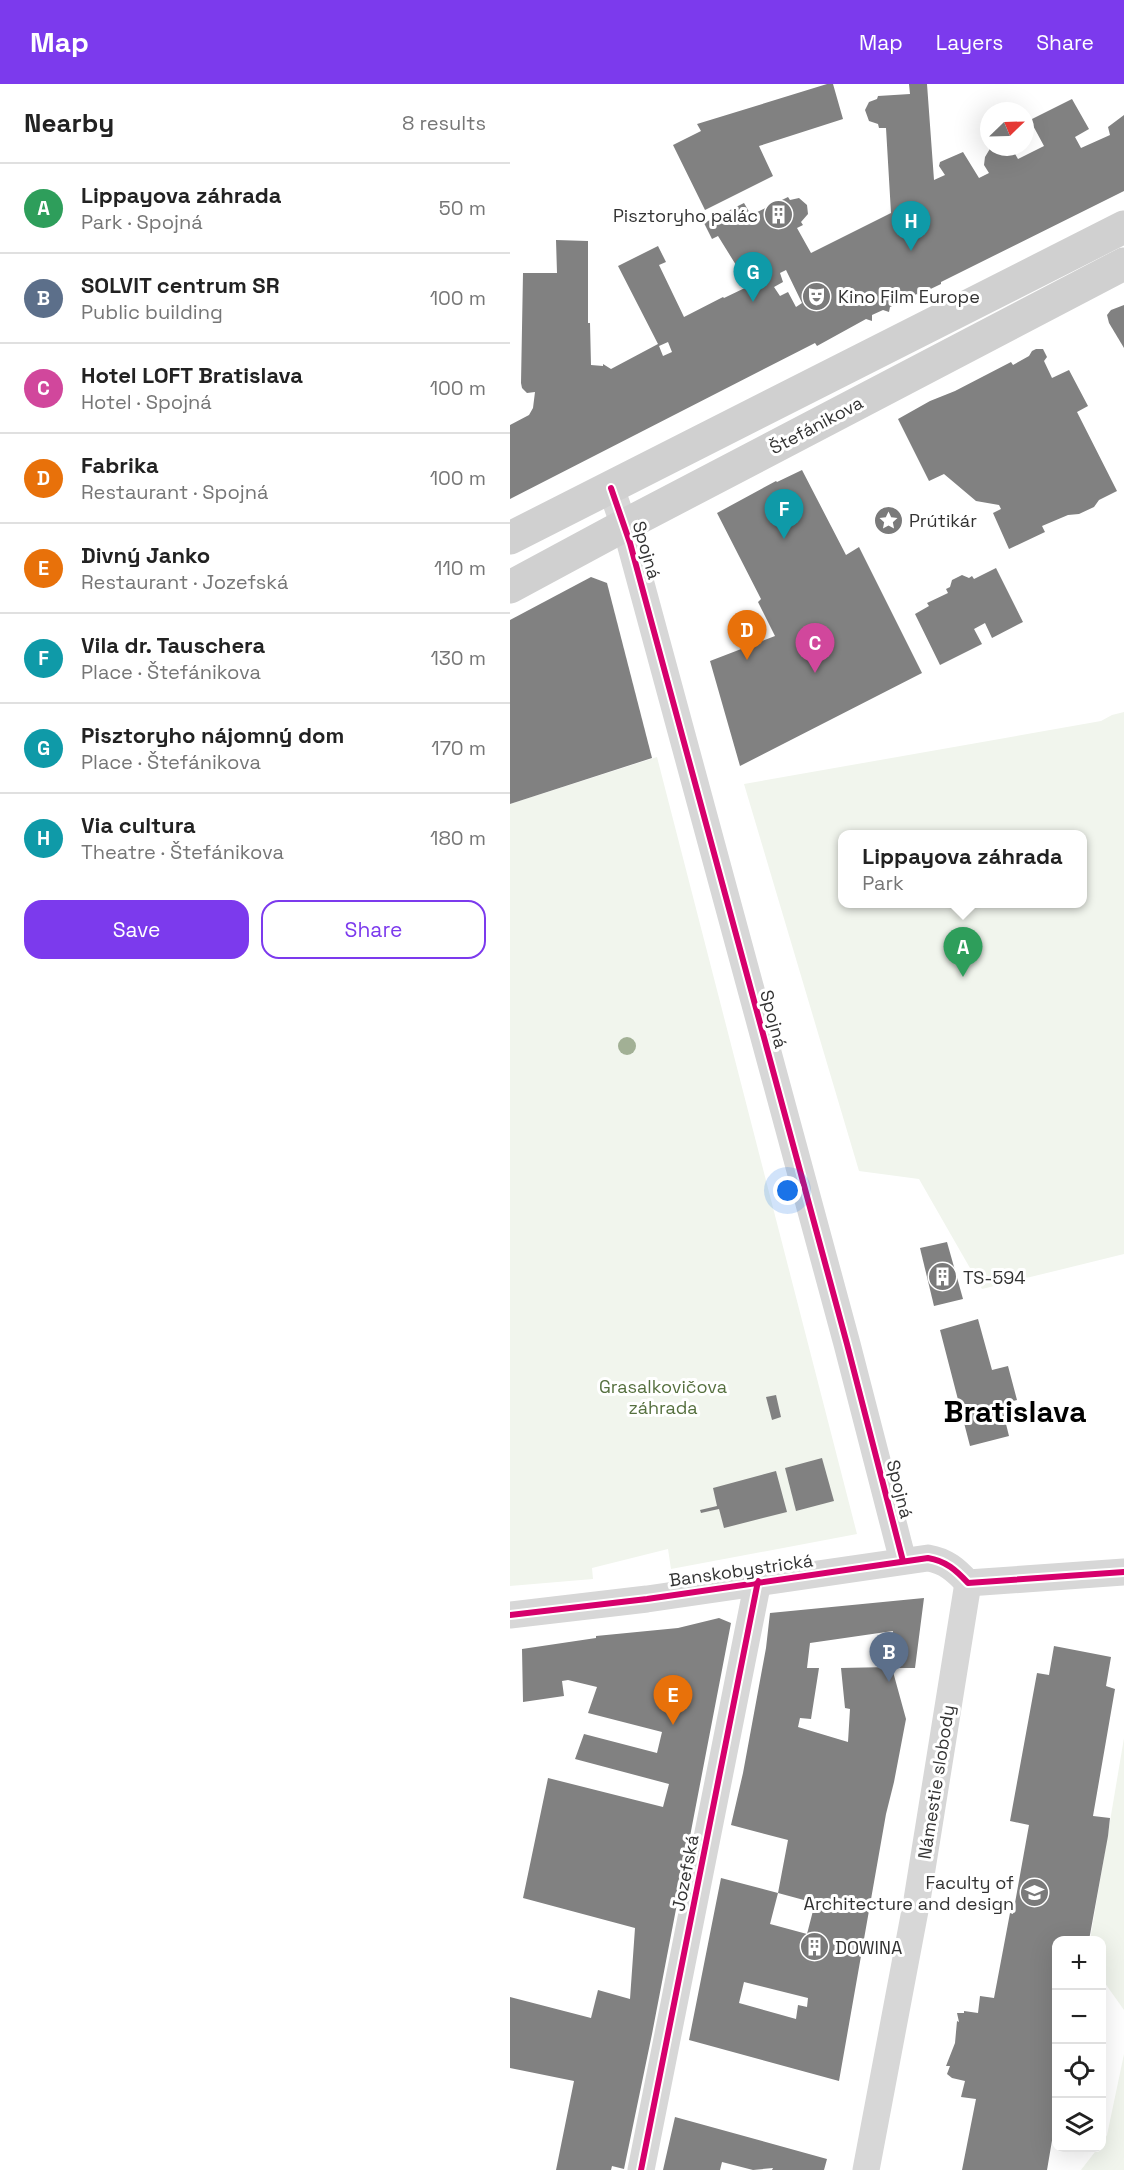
<!DOCTYPE html>
<html lang="en">
<head>
<meta charset="utf-8">
<style>
  body { margin:0; font-family:"Space Grotesk",sans-serif; background:#f2f2f2; color:#222 }
  .controls { position:absolute; right:18px; bottom:18px; display:grid; overflow:hidden; border-radius:12px; box-shadow:0 6px 24px #0002 }
  .controls button { width:54px; height:54px; display:grid; place-items:center; padding:0; border:0; border-bottom:2px solid #e0e0e0; background:#fff; color:#222; font:30px sans-serif }
  .compass { position:absolute; left:470px; top:18px; width:54px; height:54px; border-radius:50%; background:#fff; box-shadow:0 6px 24px #0002; rotate:67deg }
  .you { position:absolute; left:278px; top:1107px; width:21px; height:21px; margin:-15px; border:4px solid #fff; border-radius:50%; background:#1a73e8; box-shadow:0 0 0 9px #1a73e833 }
  .badge { display:grid; place-items:center; width:39px; height:39px; border-radius:50%; background:#7c3aed; color:#fff; font-size:20px; font-weight:700 }
  .pin { position:absolute; translate:-50% -50px; filter:drop-shadow(0 2px 3px #0008) }
  .pin::after { content:''; position:absolute; top:32px; width:21px; height:18px; background:inherit; clip-path:polygon(0 0,100% 0,50% 100%) }
  .popup { position:absolute; left:328px; top:746px; width:249px; height:78px; box-sizing:border-box; display:grid; place-content:center; border-radius:12px; background:#fff; filter:drop-shadow(0 2px 4px #0005); font-size:20px; white-space:nowrap; color:#767676 }
  .popup b { font-size:22px; color:#222 }
  .popup::after { content:''; position:absolute; left:50%; top:100%; margin-left:-12px; border:12px solid transparent; border-top-color:#fff }
  .list { margin:0; padding:0; list-style:none }
  h2 { display:flex; justify-content:space-between; align-items:center; height:78px; margin:0; padding:0 24px; font-size:26px }
  h2 small { font-size:20px; font-weight:400; color:#767676 }
  .list li { display:grid; grid-template-columns:39px 1fr auto; gap:18px; align-items:center; box-sizing:border-box; height:90px; padding:0 24px; border-top:2px solid #e0e0e0 }
  .list b { display:block; font-size:22px; white-space:nowrap }
  .list p { margin:0; font-size:20px; white-space:nowrap; color:#767676 }
  .list em { font-size:20px; font-style:normal; color:#767676 }
  .actions { display:flex; gap:12px; padding:18px 24px }
  .actions a { flex:1; padding:14px 0; border:2px solid #7c3aed; border-radius:18px; text-align:center; font-size:21px; color:#7c3aed }
  .actions .main { background:#7c3aed; color:#fff }
  .icon { flex:none; width:33px; height:33px; fill:none; stroke:currentColor; stroke-width:2; stroke-linecap:round; stroke-linejoin:round }
  .map { position:relative; flex:none; width:614px; height:2086px; overflow:hidden }
  header { display:flex; align-items:center; gap:36px; box-sizing:border-box; height:84px; padding:0 30px; background:#7c3aed; color:#fff }
  header strong { font-size:28px }
  nav { display:flex; gap:33px; margin-inline-start:auto; font-size:21px }
  main { display:flex }
  aside { flex:1; background:#fff }
  .map>svg:first-child { display:block }
  .green { fill:#f1f5ed; fill-rule:evenodd }
  .building { fill:#818181; fill-rule:evenodd }
  .lines { fill:none; stroke-linecap:round; stroke-linejoin:round }
  .minor { stroke:#d7d7d7; stroke-width:27 }
  .secondary { stroke:#d0d0d0; stroke-width:33 }
  .cycleway-casing { stroke:#fff; stroke-width:10 }
  .cycleway { stroke:#d6006c; stroke-width:6 }
  .tree { fill:#a2b095 }
  .labels { text-anchor:middle; dominant-baseline:central; stroke-width:6; stroke-linejoin:round; paint-order:stroke }
  .poi-label { font-size:18px; fill:#333; stroke:#fff; text-anchor:start }
  .street-label { font-size:18px; fill:#333; stroke:#fff }
  .park-label { font-size:18px; fill:#56703f; stroke:#fff }
  .town-label { font-size:30px; font-weight:bold; fill:#000; stroke:#fff }
</style>
</head>
<body>
<header>
<strong>Map</strong>
<nav><a>Map</a><a>Layers</a><a>Share</a></nav>
</header>
<main>
<aside>
<h2>Nearby<small>8 results</small></h2>
<ul class="list">
<li><span class="badge" style="background:#2e9e5b">A</span><div><b>Lippayova záhrada</b><p>Park · Spojná</p></div><em>50 m</em></li>
<li><span class="badge" style="background:#5c6f8a">B</span><div><b>SOLVIT centrum SR</b><p>Public building</p></div><em>100 m</em></li>
<li><span class="badge" style="background:#d1479c">C</span><div><b>Hotel LOFT Bratislava</b><p>Hotel · Spojná</p></div><em>100 m</em></li>
<li><span class="badge" style="background:#e8710a">D</span><div><b>Fabrika</b><p>Restaurant · Spojná</p></div><em>100 m</em></li>
<li><span class="badge" style="background:#e8710a">E</span><div><b>Divný Janko</b><p>Restaurant · Jozefská</p></div><em>110 m</em></li>
<li><span class="badge" style="background:#0f9aa8">F</span><div><b>Vila dr. Tauschera</b><p>Place · Štefánikova</p></div><em>130 m</em></li>
<li><span class="badge" style="background:#0f9aa8">G</span><div><b>Pisztoryho nájomný dom</b><p>Place · Štefánikova</p></div><em>170 m</em></li>
<li><span class="badge" style="background:#0f9aa8">H</span><div><b>Via cultura</b><p>Theatre · Štefánikova</p></div><em>180 m</em></li>
</ul>
<div class="actions"><a class="main">Save</a><a>Share</a></div>
</aside>
<div class="map">
<svg width="614" height="2086" viewBox="0 0 614 2086">
  <rect width="100%" height="100%" fill="#fff"/>
  <!-- green -->
  <g class="green">
    <path d="M614 628V1170L472 1205 409 1095 349 1087 234 700 591 637 602 631ZM333 750H573V820H333Z"/>
    <polygon points="147,673 347,1450 161,1485 158,1465 82,1484 83,1495 0,1502 0,720"/>
    <polygon points="614,1654 614,1926 592,1895 592,1856 580,1856"/>
    <polygon points="614,1970 614,2086 571,2086 588,2064 592,2064 592,2059 597,2051"/>
  </g>
  <!-- building -->
  <g class="building">
    <polygon points="317,0 323,0 333,35 249,62 263,92 195,126 163,61 191,47 187,40"/>
    <path d="M399 0H417L424 96 435 91 429 82 430 78 453 68 469 94 479 89 474 81 475 73 481 63H501L508 75 534 62 520 36 562 15 579 45 565 53 571 64 600 51 598 43 614 31V107L431 198V200L408 211 407 210 380 223 379 228 373 226 362 231V237L356 235 307 262 305 259 0 415V341L19 331 23 324 25 308 17 309 12 304 11 299 13 189H47L46 156 78 157V239H80L81 281 93 282V280L101 285 148 260 108 182 148 162 156 178 149 181 174 233 213 213 214 214 239 202 208 152 202 155 194 139 234 119 241 131 278 113 280 116 289 114 297 121 298 130 291 138 293 141 287 144 301 169 381 129 376 44H369L368 40 359 37 355 26 359 18 367 15 368 12 400 10ZM276 186 292 219 286 223 278 208 270 212 264 203 273 198 270 189ZM158 258 162 268 153 272 149 262Z"/>
    <polygon points="614,221 614,264 599,239 597,231 601,226"/>
    <polygon points="526,265 533,265 537,273 534,277 542,294 559,286 578,322 567,328 607,407 589,416 584,423 569,430 558,431 532,442 535,448 499,465 483,429 491,425 489,421 466,417 434,390 419,397 388,335 420,317 445,307 501,278 503,281 519,272 522,267"/>
    <polygon points="292,386 336,471 349,463 412,589 230,682 200,577 265,552 248,518 251,515 207,429 266,397 267,398"/>
    <polygon points="486,484 513,538 482,554 475,539 464,545 472,560 430,581 405,530 419,522 417,519 438,509 436,505 440,503 442,496 452,491 459,494 462,492 464,495"/>
    <polygon points="81,493 97,499 142,674 0,720 0,536"/>
    <polygon points="437,1158 453,1215 424,1222 410,1164"/>
    <polygon points="468,1235 482,1286 498,1282 507,1316 491,1320 499,1352 460,1362 430,1246"/>
    <polygon points="266,1311 271,1333 262,1336 256,1313"/>
    <polygon points="312,1374 324,1417 286,1427 275,1384"/>
    <polygon points="266,1387 277,1428 214,1444 209,1425 191,1429 190,1426 207,1422 203,1404"/>
    <path d="M414 1514 405 1584H382L396 1635 384 1698 376 1730 329 1997 179 1956 211 1794 268 1809 260 1840 297 1850 305 1819 268 1809 278 1756 221 1741 233 1689 256 1564 260 1529ZM383 1547 379 1583 331 1584 335 1624 340 1625 338 1658 288 1643 290 1634 301 1635 309 1584H297L300 1559ZM234 1898 298 1914 297 1923 288 1921 286 1935 229 1919Z"/>
    <polygon points="209,1534 221,1539 142,1950 114,2085 102,2082 101,2086 46,2086 64,1997 0,1984 0,1913 81,1934 88,1906 120,1915 125,1844 13,1814 38,1694 153,1723 159,1700 65,1675 74,1650 147,1669 152,1648 78,1629 87,1603 58,1596 52,1597 54,1612 13,1618 12,1565 86,1554 86,1552 168,1544"/>
    <polygon points="544,1562 601,1573 596,1602 605,1605 583,1732 600,1734 598,1752 579,1856 546,1856 546,2033 537,2086 452,2086 466,2015 451,2013 455,1997 442,1994 437,1990 440,1982 436,1982 445,1959 447,1937 449,1938 447,1929 454,1929 454,1927 468,1929 470,1912 484,1914 500,1829 503,1830 519,1741 500,1737 527,1589 539,1591"/>
    <polygon points="165,2033 317,2075 314,2086 262,2086 263,2084 243,2086 212,2078 210,2086 153,2086"/>
  </g>
  <g class="lines">
    <!-- minor -->
    <g class="minor">
      <polyline points="101,404 120,459 337,1260 393,1477"/>
      <polyline points="458,1499 614,1488"/>
      <path d="M0 1531 137 1515 418 1474C436 1477 446 1486 458 1499"/>
      <polyline points="131,2086 248,1497"/>
      <polyline points="356,2086 407,1816 458,1499"/>
    </g>
    <!-- secondary -->
    <g class="secondary">
      <polyline points="0,454 614,143"/>
      <polyline points="0,503 115,441 614,180"/>
    </g>
    <defs>
      <g id="cycleway">
        <polyline points="101,404 120,459 337,1260 393,1477"/>
        <path d="M0 1531 137 1515 418 1474C436 1477 446 1486 458 1499L614 1488"/>
        <polyline points="131,2086 248,1497"/>
      </g>
    </defs>
    <!-- cycleway casing -->
    <use href="#cycleway" class="cycleway-casing"/>
    <!-- cycleway -->
    <use href="#cycleway" class="cycleway"/>
  </g>
  <!-- trees -->
  <circle class="tree" cx="117" cy="962" r="9"/>
  <!-- icons -->
  <defs>
    <symbol id="building-disc" viewBox="-11 -11 22 22"><circle r="9.5" fill="#7a7a7a" stroke="#fff"/><path d="M-4-6H4V6H1V3H-1V6H-4ZM-2.5-4.3h1.7v1.8h-1.7ZM.8-4.3h1.7v1.8H.8ZM-2.5-1h1.7V.8h-1.7ZM.8-1h1.7V.8H.8Z" fill="#fff"/></symbol>
    <symbol id="theatre-disc" viewBox="-11 -11 22 22"><circle r="9.5" fill="#7a7a7a" stroke="#fff"/><path d="M-5-5.5Q0-4 5-5.5V0Q5 5 0 6Q-5 5-5 0ZM-3.3-2.5H-1v1.5H-3.3ZM1-2.5H3.3v1.5H1ZM-2.8 1Q0 5.5 2.8 1Z" fill="#fff"/></symbol>
    <symbol id="sight-disc" viewBox="-11 -11 22 22"><circle r="9.5" fill="#7a7a7a" stroke="#fff"/><path d="M0-6L1.8-2.2L6-1.7L2.9 1.2L3.7 5.4L0 3.3L-3.7 5.4L-2.9 1.2L-6-1.7L-1.8-2.2Z" fill="#fff"/></symbol>
    <symbol id="university-disc" viewBox="-11 -11 22 22"><circle r="9.5" fill="#7a7a7a" stroke="#fff"/><path d="M0-5L7-2L0 1L-7-2ZM-4 1L0 2.5L4 1V4Q0 6-4 4Z" fill="#fff"/></symbol>
  </defs>
  <g fill-rule="evenodd">
    <use href="#building-disc" x="252" y="114" width="33" height="33"/>
    <use href="#theatre-disc" x="290" y="196" width="33" height="33"/>
    <use href="#sight-disc" x="362" y="420" width="33" height="33"/>
    <use href="#building-disc" x="416" y="1176" width="33" height="33"/>
    <use href="#university-disc" x="508" y="1792" width="33" height="33"/>
    <use href="#building-disc" x="288" y="1846" width="33" height="33"/>
  </g>
  <g class="labels">
    <!-- poi labels -->
    <g class="poi-label">
      <text x="248" y="131" text-anchor="end">Pisztoryho palác</text>
      <text x="328" y="212">Kino Film Europe</text>
      <text x="399" y="436">Prútikár</text>
      <text x="453" y="1193">TS-594</text>
      <text x="504" y="1798" text-anchor="end">Faculty of<tspan x="504" dy="21">Architecture and design</tspan></text>
      <text x="325" y="1863">DOWINA</text>
    </g>
    <!-- street labels -->
    <g class="street-label">
      <text transform="translate(306 341) rotate(-28)">Štefánikova</text>
      <text transform="translate(137 466) rotate(74)">Spojná</text>
      <text transform="translate(264 935) rotate(75)">Spojná</text>
      <text transform="translate(390 1405) rotate(76)">Spojná</text>
      <text transform="translate(231 1486) rotate(-8)">Banskobystrická</text>
      <text transform="translate(426 1698) rotate(-81)">Námestie slobody</text>
      <text transform="translate(175 1789) rotate(-79)">Jozefská</text>
    </g>
    <!-- park labels -->
    <g class="park-label">
      <text x="153" y="1302">Grasalkovičova<tspan x="153" dy="21">záhrada</tspan></text>
    </g>
    <!-- town labels -->
    <g class="town-label">
      <text x="505" y="1327">Bratislava</text>
    </g>
  </g>
</svg>
<div class="controls">
<button>+</button>
<button>−</button>
<button><svg class="icon" aria-label="locate" viewBox="0 0 24 24"><circle cx="12" cy="12" r="6"/><path d="M12 2v4M12 18v4M2 12h4M18 12h4"/></svg></button>
<button><svg class="icon" aria-label="layers" viewBox="0 0 24 24"><path d="M12 4l9 5-9 5-9-5zM3 14l9 5 9-5"/></svg></button>
</div>
<svg class="compass" viewBox="-18 -18 36 36"><path d="M0-13l5 13h-10z" fill="#e53935"/><path d="M0 13l5-13h-10z" fill="#767676"/></svg>
<div class="you"></div>
<div class="pin badge" style="left:453px;top:893px;background:#2e9e5b">A</div>
<div class="popup"><b>Lippayova záhrada</b>Park</div>
<div class="pin badge" style="left:379px;top:1598px;background:#5c6f8a">B</div>
<div class="pin badge" style="left:305px;top:589px;background:#d1479c">C</div>
<div class="pin badge" style="left:237px;top:576px;background:#e8710a">D</div>
<div class="pin badge" style="left:163px;top:1641px;background:#e8710a">E</div>
<div class="pin badge" style="left:274px;top:455px;background:#0f9aa8">F</div>
<div class="pin badge" style="left:243px;top:218px;background:#0f9aa8">G</div>
<div class="pin badge" style="left:401px;top:167px;background:#0f9aa8">H</div>
</div>
</main>
</body>
</html>
